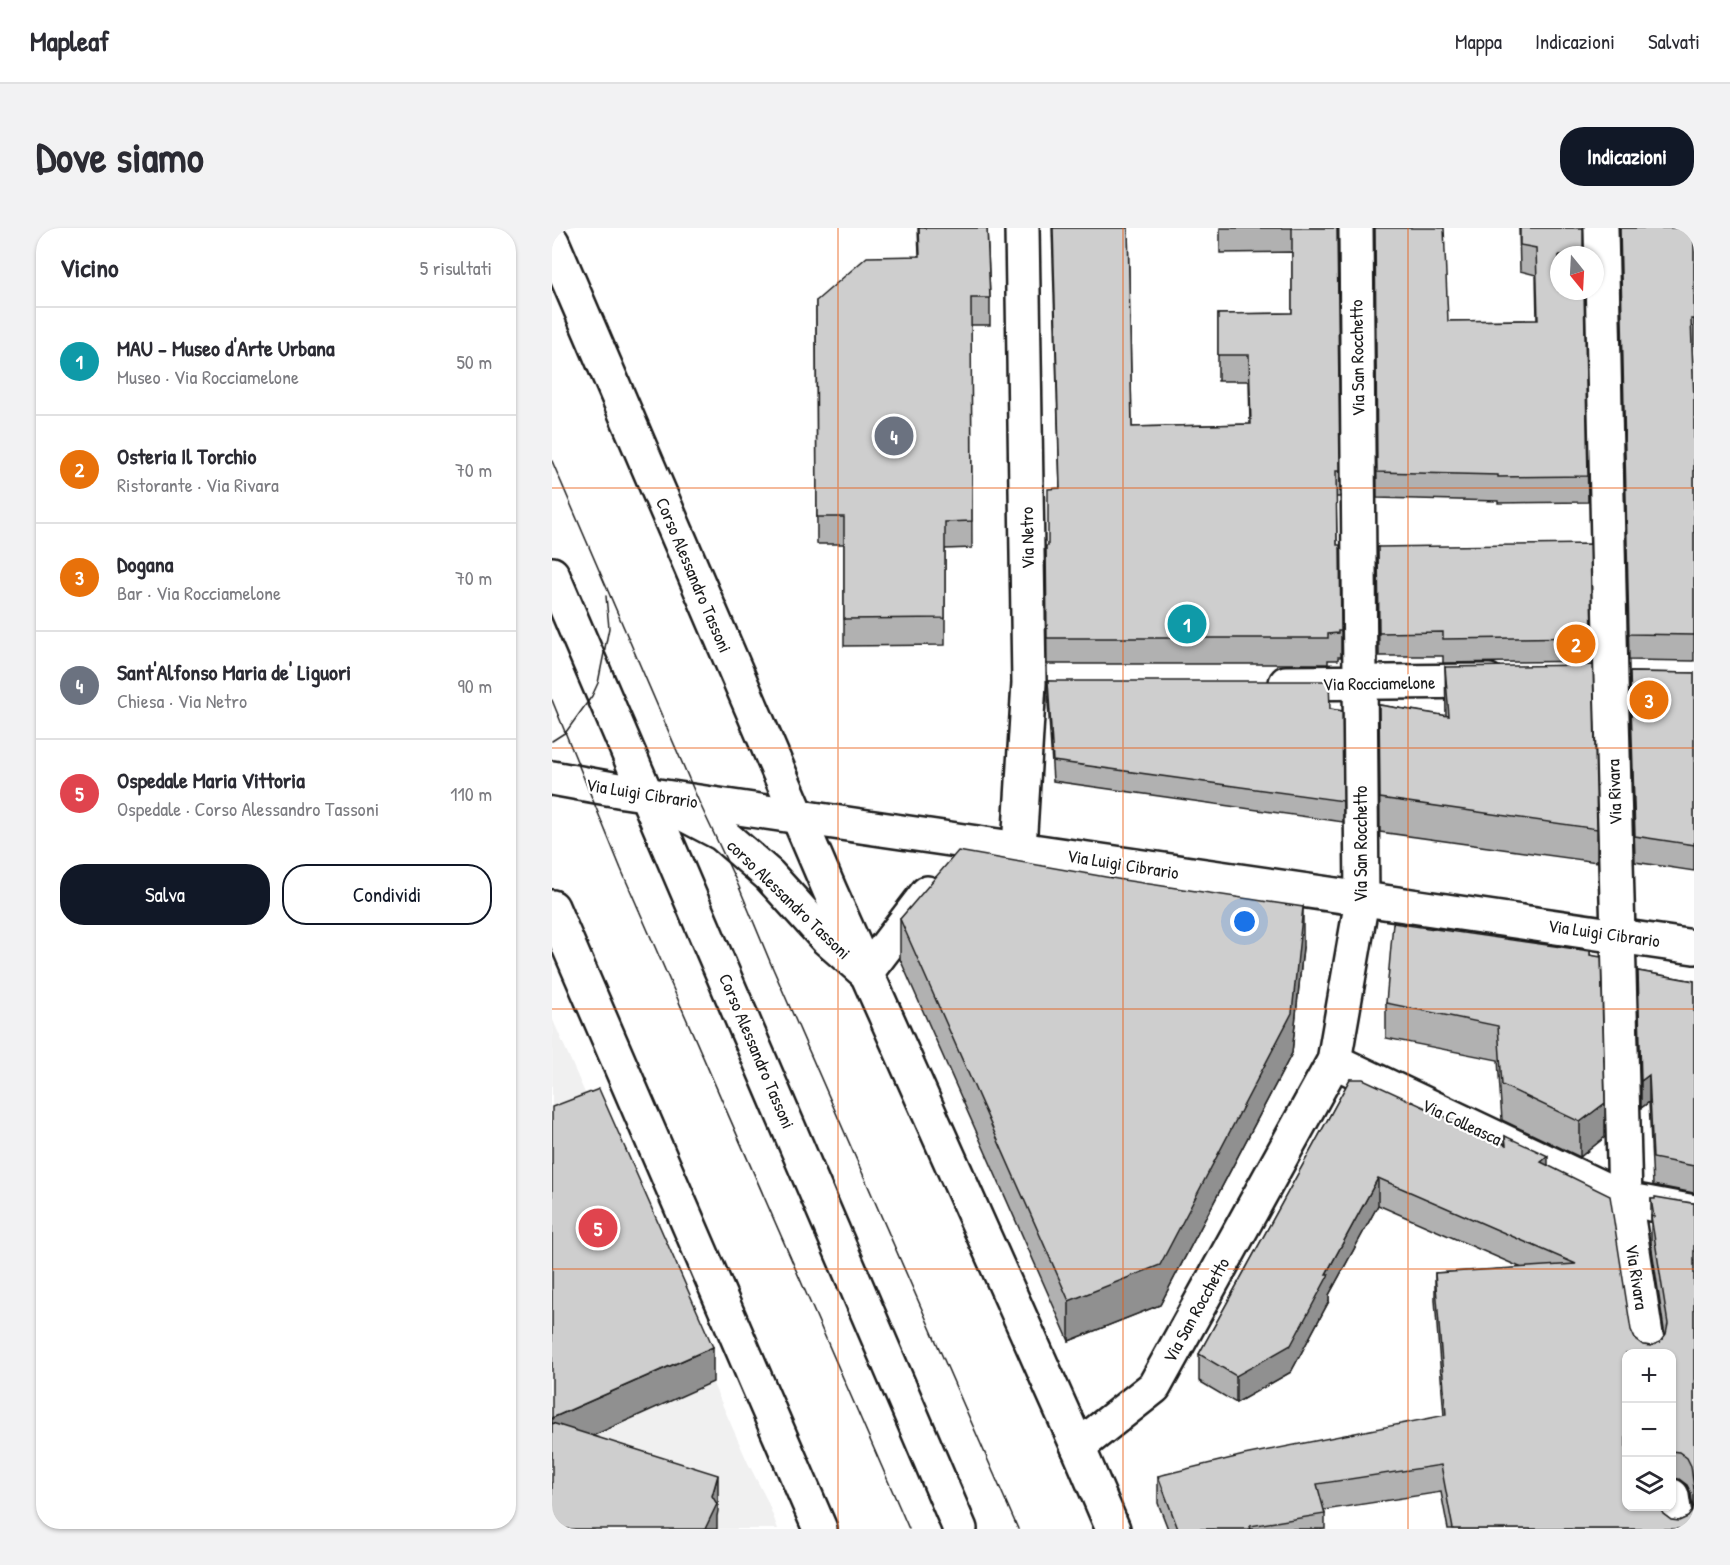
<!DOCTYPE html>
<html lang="it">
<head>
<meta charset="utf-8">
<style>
  body { margin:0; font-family:"Patrick Hand",sans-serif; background:#f2f2f3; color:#2b2b33 }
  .controls { position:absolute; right:18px; bottom:18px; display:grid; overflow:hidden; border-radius:12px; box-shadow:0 2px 4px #0004 }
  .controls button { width:54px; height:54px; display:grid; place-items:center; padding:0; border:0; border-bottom:2px solid #e1e1e2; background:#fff; color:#2b2b33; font:30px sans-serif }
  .compass { position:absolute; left:998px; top:18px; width:54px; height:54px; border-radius:50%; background:#fff; box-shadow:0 2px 4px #0004; rotate:162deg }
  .you { position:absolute; left:693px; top:694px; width:21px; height:21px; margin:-15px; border:4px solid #fff; border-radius:50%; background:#1a73e8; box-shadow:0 0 0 9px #1a73e833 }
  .badge { display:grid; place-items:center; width:39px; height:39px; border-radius:50%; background:#111827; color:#fff; font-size:20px; font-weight:700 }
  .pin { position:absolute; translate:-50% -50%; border:3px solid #fff; box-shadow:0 2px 6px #0006 }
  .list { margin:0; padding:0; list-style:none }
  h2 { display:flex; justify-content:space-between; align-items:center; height:78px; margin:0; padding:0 24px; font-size:26px }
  h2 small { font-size:20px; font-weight:400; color:#7c7c81 }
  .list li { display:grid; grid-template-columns:39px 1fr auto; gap:18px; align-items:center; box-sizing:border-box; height:108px; padding:0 24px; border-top:2px solid #e1e1e2 }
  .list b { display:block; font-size:22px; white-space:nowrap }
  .list p { margin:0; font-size:20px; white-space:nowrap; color:#7c7c81 }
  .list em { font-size:20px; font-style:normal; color:#7c7c81 }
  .actions { display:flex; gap:12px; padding:18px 24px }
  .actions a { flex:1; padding:14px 0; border:2px solid #111827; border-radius:24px; text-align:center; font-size:21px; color:#111827 }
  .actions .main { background:#111827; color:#fff }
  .icon { flex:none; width:33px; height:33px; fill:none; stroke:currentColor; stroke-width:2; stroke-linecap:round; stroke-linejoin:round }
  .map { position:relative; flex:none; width:1142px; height:1301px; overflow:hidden; border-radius:24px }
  header { display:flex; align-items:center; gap:36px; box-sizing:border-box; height:84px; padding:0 30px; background:#fff; border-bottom:2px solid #e1e1e2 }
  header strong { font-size:28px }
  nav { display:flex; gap:33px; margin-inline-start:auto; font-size:21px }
  .intro { display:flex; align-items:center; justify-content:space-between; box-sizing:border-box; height:144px; padding:0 36px }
  h1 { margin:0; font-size:42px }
  .button { padding:15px 27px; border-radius:24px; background:#111827; color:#fff; font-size:21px; font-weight:700 }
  main { display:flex; gap:36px; padding:0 36px }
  aside { flex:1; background:#fff; border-radius:24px; box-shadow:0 2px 4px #0004 }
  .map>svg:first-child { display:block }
  .built { fill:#f0f0f0 }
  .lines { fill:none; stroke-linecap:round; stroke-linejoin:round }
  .pedestrian-casing { stroke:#1c1c1c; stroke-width:38 }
  .minor-casing { stroke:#1c1c1c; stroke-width:38 }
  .tertiary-casing { stroke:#1c1c1c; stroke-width:38 }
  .secondary-casing { stroke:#1c1c1c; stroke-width:38 }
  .pedestrian { stroke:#fff; stroke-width:33 }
  .minor { stroke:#fff; stroke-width:33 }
  .tertiary { stroke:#fff; stroke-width:33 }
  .secondary { stroke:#fff; stroke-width:33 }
  .tram { stroke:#1c1c1c; stroke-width:1.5 }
  .wall { fill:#b1b1b1; stroke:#1c1c1c; stroke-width:1.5; fill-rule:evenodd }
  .shaded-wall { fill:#909090; stroke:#1c1c1c; stroke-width:1.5 }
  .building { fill:#cecece; stroke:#1c1c1c; stroke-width:1.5 }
  .grid { fill:none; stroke:#e8590c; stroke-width:1.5; stroke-opacity:0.55 }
  .labels { text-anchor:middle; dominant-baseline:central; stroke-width:4.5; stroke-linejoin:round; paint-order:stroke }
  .street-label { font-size:18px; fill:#1c1c1c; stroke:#fff }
</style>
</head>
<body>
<header>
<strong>Mapleaf</strong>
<nav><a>Mappa</a><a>Indicazioni</a><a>Salvati</a></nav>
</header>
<div class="intro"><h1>Dove siamo</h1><a class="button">Indicazioni</a></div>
<main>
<aside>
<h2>Vicino<small>5 risultati</small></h2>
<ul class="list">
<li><span class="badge" style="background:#0f9aa8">1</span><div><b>MAU - Museo d'Arte Urbana</b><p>Museo · Via Rocciamelone</p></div><em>50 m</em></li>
<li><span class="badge" style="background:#e8710a">2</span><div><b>Osteria Il Torchio</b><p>Ristorante · Via Rivara</p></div><em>70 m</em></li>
<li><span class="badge" style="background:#e8710a">3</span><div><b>Dogana</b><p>Bar · Via Rocciamelone</p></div><em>70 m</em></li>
<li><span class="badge" style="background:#6b7280">4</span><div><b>Sant'Alfonso Maria de' Liguori</b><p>Chiesa · Via Netro</p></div><em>90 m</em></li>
<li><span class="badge" style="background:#e0444e">5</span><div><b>Ospedale Maria Vittoria</b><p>Ospedale · Corso Alessandro Tassoni</p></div><em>110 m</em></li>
</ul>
<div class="actions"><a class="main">Salva</a><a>Condividi</a></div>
</aside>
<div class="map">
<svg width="1142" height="1301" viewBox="0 0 1142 1301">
  <rect width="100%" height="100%" fill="#fff"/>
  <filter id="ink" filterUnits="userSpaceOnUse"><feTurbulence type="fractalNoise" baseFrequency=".0167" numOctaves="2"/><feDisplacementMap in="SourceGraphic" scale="12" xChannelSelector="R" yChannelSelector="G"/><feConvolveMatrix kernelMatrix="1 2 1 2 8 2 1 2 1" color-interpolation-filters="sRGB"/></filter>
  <g filter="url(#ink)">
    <!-- built -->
    <polygon class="built" points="0,790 196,1235 215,1272 226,1301 0,1301"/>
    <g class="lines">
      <defs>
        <g id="pedestrian">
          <polyline points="1049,0 1059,451 1066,707"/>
          <polyline points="734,455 937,453"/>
        </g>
        <g id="minor">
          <polyline points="0,14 278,663 526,1219 561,1301"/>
          <polyline points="99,569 170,606 217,647 274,710 314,745 375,665"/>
          <polyline points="467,620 477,455 470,0"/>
          <polyline points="0,679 268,1301"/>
          <polyline points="1066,707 1073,971 1097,1126"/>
          <polyline points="782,833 1073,971 1142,984"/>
          <polyline points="526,1219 602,1159 782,833 810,672 804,0"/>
          <polyline points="1120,1268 1125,1301"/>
        </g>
        <polyline id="tertiary" points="0,550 72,563 329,601 1142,719"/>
        <polyline id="secondary" points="0,346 408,1301"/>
      </defs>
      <!-- pedestrian casing -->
      <use href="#pedestrian" class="pedestrian-casing"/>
      <!-- minor casing -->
      <use href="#minor" class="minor-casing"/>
      <!-- tertiary casing -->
      <use href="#tertiary" class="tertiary-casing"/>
      <!-- secondary casing -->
      <use href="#secondary" class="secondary-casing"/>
      <!-- pedestrian -->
      <use href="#pedestrian" class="pedestrian"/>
      <!-- minor -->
      <use href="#minor" class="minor"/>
      <!-- tertiary -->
      <use href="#tertiary" class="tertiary"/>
      <!-- secondary -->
      <use href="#secondary" class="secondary"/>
      <!-- tram -->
      <g class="tram">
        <polyline points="0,233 147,574 187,659 219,736 466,1301"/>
        <polyline points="0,472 69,641 357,1301"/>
        <polyline points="0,513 14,504 40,468 46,455 57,400 54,368"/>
      </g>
    </g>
    <!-- wall -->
    <g class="wall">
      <polygon points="366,0 435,0 438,70 438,97 419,97 420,320 393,321 393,417 292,418 292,316 265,316 264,73 367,28"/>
      <polygon points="500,0 576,0 580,199 698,196 697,153 666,153 666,86 740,85 740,24 668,25 668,0 785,0 788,269 784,269 785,317 789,403 789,429 786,429 786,432 776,432 776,436 495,436 494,344 496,318 508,260"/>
      <polygon points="823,0 896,93 985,92 984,47 968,43 967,0 1031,0 1036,274 946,275 946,273 825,270"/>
      <polygon points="1068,0 1142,0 1142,117 1140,117 1142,173 1142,433 1077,432"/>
      <polygon points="826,319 1040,409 1040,433 891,435 891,428 827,428"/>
      <polygon points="893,439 1045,601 1045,634 828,604 827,477 894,488"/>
      <polygon points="1078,444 1142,445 1142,643 1083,634"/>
      <polygon points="496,453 778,481 790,483 791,594 501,553 496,474"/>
      <polygon points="348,691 751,719 740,825 608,1077 517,1113 348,731"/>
      <polygon points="1038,723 1053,909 1028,929 950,892 946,832 834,810 834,775"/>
      <polygon points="1086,743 1142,753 1142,965 1101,957 1097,874 1089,880"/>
      <path d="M798 851 953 916V908L996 937 1083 1111 1091 1117 1099 1118 1108 1114 1113 1108 1099 1015V971L1142 975V1301H896L889 1264 772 1282 773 1286V1301H616L606 1275V1248L892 1188 883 1072V1045L970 1040 826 977 777 1067V1073L739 1144 684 1175 647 1153V1126ZM1119 1125V1250L1127 1251 1135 1257 1139 1265 1141 1282 1136 1289 1127 1293 1119 1292 1111 1286 1074 1278Z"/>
    </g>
    <!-- shaded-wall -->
    <g class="shaded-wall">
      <polygon points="751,679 751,719 740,825 608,1077 517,1113 517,1073"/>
      <polygon points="1097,847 1097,874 1089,880 1089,853"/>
      <polygon points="1053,875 1053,909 1028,929 1028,894"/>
      <polygon points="996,928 996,955 989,934"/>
      <polygon points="826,950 826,977 777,1067 777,1073 739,1144 684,1175 684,1148 774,1046"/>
      <polygon points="161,1119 161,1154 0,1226 0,1190"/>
      <polygon points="166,1247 166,1283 165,1288 165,1301 153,1301 160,1268"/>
    </g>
    <!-- building -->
    <g class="building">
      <polygon points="367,0 435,0 438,70 419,70 420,293 393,294 393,390 292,391 292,289 265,289 264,73 315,29 368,28"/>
      <polygon points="501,0 576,0 580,199 699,196 697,127 666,127 666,86 740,85 740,0 785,0 788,243 784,243 785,317 788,317 789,403 786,403 786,405 776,406 776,410 495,410 494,318 496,318 496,261 508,260"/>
      <polygon points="823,0 892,0 896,93 986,92 984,20 968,17 968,0 1031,0 1031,27 1007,27 1007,63 1032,63 1036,248 946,249 946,247 825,244"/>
      <polygon points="1068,0 1142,0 1142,91 1139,91 1142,173 1142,407 1077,406"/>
      <polygon points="1038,316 1040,409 891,411 891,404 827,405 826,319"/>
      <polygon points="1041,437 1045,601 828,570 827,477 897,488 893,439"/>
      <polygon points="1078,444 1142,445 1142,617 1083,608"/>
      <polygon points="496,453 777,453 778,481 790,483 791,573 501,533"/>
      <polygon points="406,623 571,652 751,679 740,785 608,1037 517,1073 348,691"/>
      <polygon points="841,695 1038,723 1038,727 1049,729 1053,875 1028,894 950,857 946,798 834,775"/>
      <polygon points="1086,743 1142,753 1142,938 1101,930 1097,847 1089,853"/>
      <polygon points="798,851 811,851 954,917 953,908 996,928 989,934 1058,968 1079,1102 1083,1111 1091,1117 1099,1118 1108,1114 1114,1106 1116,1096 1099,988 1102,989 1099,971 1103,971 1103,969 1139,975 1142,975 1142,1261 1139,1238 1135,1230 1127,1224 1119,1223 1119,1125 1074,1125 1074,1278 1107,1278 1111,1286 1119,1292 1127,1293 1136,1289 1142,1281 1142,1301 901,1301 889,1237 765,1256 773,1286 698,1298 699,1301 626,1301 606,1248 692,1227 894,1187 883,1045 1024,1036 826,950 774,1046 777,1046 739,1117 684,1148 647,1126"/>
      <polygon points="47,861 161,1119 0,1190 0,879"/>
      <polygon points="0,1195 166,1247 160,1268 165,1276 153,1301 0,1301"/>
    </g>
  </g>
  <!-- grid -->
  <path class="grid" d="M286 0V1301M571 0V1301M856 0V1301M0 260H1142M0 520H1142M0 781H1142M0 1041H1142"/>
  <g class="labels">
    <!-- street labels -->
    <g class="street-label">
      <text transform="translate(805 130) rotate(-91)">Via San Rocchetto</text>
      <text transform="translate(475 310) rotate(-91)">Via Netro</text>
      <text transform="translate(142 347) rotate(67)">Corso Alessandro Tassoni</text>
      <text transform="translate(827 455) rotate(-1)">Via Rocciamelone</text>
      <text transform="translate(1062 564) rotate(-92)">Via Rivara</text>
      <text transform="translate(90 565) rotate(9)">Via Luigi Cibrario</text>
      <text transform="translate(808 616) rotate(-90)">Via San Rocchetto</text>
      <text transform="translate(571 636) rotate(9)">Via Luigi Cibrario</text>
      <text transform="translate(237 671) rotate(44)">corso Alessandro Tassoni</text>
      <text transform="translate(1052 705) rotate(8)">Via Luigi Cibrario</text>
      <text transform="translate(205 823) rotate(67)">Corso Alessandro Tassoni</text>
      <text transform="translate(910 894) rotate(25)">Via Colleasca</text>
      <text transform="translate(1085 1049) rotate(81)">Via Rivara</text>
      <text transform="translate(644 1082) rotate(-61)">Via San Rocchetto</text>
    </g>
  </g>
</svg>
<div class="controls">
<button>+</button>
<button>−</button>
<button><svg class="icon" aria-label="layers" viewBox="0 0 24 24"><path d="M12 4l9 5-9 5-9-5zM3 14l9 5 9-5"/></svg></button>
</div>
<svg class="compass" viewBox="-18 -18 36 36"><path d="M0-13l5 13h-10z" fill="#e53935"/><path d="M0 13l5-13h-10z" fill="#7c7c81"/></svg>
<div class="you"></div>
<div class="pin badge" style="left:635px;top:396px;background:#0f9aa8">1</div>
<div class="pin badge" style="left:1024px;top:416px;background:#e8710a">2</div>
<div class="pin badge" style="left:1097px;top:472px;background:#e8710a">3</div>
<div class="pin badge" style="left:342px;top:208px;background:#6b7280">4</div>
<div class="pin badge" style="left:46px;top:1000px;background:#e0444e">5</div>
</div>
</main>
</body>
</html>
